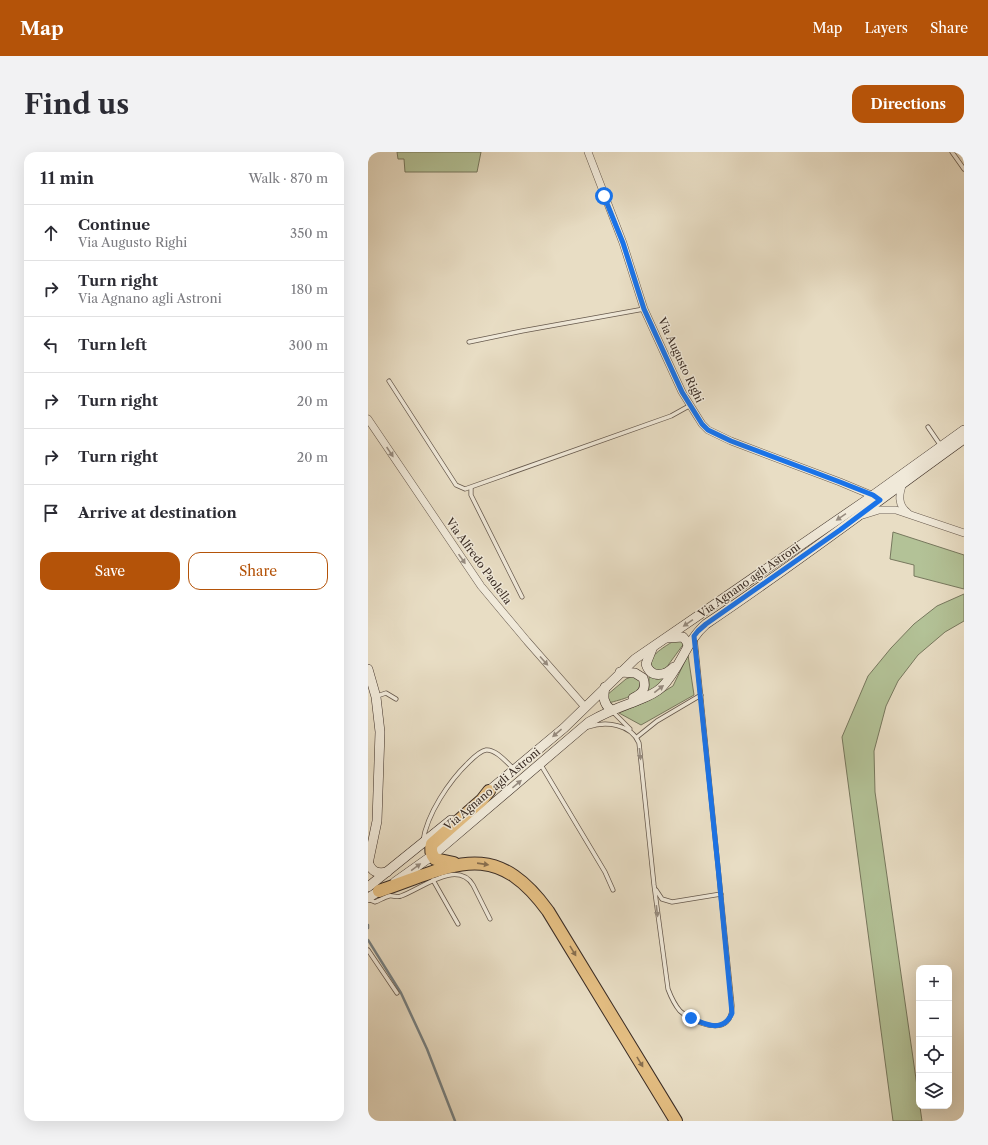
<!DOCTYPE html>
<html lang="en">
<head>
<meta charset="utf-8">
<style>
  body { margin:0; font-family:"Libre Caslon Text",serif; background:#f2f2f3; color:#2b2b33 }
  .controls { position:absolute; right:12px; bottom:12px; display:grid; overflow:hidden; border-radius:8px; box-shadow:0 4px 16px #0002 }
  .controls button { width:36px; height:36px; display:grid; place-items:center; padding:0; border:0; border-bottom:1px solid #e1e1e2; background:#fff; color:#2b2b33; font:20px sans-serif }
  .stop { position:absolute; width:12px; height:12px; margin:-9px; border:3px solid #1a73e8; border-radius:50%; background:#fff }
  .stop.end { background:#1a73e8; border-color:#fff; box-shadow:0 1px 4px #0008 }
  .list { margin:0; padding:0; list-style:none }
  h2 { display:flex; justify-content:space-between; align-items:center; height:52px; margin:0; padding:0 16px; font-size:17px }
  h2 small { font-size:13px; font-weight:400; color:#7c7c81 }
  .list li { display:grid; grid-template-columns:26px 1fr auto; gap:12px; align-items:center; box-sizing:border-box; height:56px; padding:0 16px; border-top:1px solid #e1e1e2 }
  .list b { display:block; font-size:15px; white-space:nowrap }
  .list p { margin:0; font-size:13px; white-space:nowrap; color:#7c7c81 }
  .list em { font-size:13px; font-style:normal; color:#7c7c81 }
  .actions { display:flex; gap:8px; padding:12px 16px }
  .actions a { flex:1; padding:9px 0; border:1px solid #b45309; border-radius:12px; text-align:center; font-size:14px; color:#b45309 }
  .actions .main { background:#b45309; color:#fff }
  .icon { flex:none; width:22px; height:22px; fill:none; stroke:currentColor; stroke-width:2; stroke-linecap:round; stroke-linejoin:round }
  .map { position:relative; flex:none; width:596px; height:969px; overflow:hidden; border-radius:12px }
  header { display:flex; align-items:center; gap:24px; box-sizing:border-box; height:56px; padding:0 20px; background:#b45309; color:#fff }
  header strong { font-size:19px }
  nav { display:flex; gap:22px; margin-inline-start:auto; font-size:14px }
  .intro { display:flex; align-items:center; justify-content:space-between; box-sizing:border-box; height:96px; padding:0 24px }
  h1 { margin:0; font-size:28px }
  .button { padding:10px 18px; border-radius:12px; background:#b45309; color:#fff; font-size:14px; font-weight:700 }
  main { display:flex; gap:24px; padding:0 24px }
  aside { flex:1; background:#fff; border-radius:12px; box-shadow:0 4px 16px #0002 }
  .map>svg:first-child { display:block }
  .green { fill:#b3c297; stroke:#77785e }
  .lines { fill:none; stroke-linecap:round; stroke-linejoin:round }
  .stream { stroke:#768082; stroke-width:2.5 }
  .lane-casing { stroke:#66594d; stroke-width:5 }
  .street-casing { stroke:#66594d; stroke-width:8 }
  .secondary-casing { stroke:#3b2d25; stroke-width:10 }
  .highway-casing { stroke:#3b2d25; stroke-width:14 }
  .lane { stroke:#f0e9d9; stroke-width:3.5 }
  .street { stroke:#f0e9d9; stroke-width:7 }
  .secondary { stroke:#f0e9d9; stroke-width:9 }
  .highway { stroke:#e4be82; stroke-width:12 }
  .oneway { fill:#968b7f }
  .oneway2 { fill:#876e4f }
  .route { stroke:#1a73e8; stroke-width:5 }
  .labels { text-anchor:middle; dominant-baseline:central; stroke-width:3; stroke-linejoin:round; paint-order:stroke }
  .street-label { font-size:11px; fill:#3b2d25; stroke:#f0e9d9 }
</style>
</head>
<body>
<header>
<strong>Map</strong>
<nav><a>Map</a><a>Layers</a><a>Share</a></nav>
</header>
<div class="intro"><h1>Find us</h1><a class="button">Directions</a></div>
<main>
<aside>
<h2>11 min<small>Walk · 870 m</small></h2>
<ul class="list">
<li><svg class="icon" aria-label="ahead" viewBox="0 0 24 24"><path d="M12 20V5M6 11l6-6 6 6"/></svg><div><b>Continue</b><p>Via Augusto Righi</p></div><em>350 m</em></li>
<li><svg class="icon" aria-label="right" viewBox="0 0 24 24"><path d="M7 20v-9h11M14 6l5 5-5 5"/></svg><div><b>Turn right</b><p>Via Agnano agli Astroni</p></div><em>180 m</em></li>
<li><svg class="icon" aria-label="left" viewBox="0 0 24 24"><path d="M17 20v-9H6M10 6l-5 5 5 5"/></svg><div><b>Turn left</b></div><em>300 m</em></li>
<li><svg class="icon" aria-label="right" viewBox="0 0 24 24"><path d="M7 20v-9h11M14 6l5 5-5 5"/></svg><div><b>Turn right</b></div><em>20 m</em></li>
<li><svg class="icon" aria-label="right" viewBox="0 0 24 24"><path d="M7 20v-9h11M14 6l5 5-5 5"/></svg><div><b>Turn right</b></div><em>20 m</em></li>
<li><svg class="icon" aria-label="arrive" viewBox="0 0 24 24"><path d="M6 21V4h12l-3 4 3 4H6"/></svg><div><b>Arrive at destination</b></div></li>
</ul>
<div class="actions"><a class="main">Save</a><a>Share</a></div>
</aside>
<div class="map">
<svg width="596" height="969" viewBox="0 0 596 969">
  <rect width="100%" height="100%" fill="#e8ddc4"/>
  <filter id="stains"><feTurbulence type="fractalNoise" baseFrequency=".005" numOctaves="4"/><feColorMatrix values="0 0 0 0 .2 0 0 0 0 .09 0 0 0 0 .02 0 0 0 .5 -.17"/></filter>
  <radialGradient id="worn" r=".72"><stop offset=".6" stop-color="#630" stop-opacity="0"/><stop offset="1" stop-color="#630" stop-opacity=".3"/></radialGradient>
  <!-- green -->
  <g class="green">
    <polygon points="29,0 113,0 109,20 37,20 36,7 30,7"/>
    <polygon points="525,380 596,403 596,437 546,424 546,413 522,407"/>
    <polygon points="596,442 596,469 577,480 550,503 530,529 518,554 506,599 507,640 554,969 525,969 474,585 500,524 523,496 546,472 569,454"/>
    <path d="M307 488 317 490 298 516 291 519C269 509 297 495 307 488Z"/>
    <polygon points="320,503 326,543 273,573 251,561 282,548 305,534"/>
    <path d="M263 525 269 526 272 530C272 545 253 547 241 551L239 543 258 527Z"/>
    <polygon points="281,525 289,527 297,525 291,534 277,542 281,536"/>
  </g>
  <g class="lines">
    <!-- stream -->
    <g class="stream">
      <polyline points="0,776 0,773"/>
      <polyline points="0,788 33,841 59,897 87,969"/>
    </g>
    <defs>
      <g id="lane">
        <polyline points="584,0 596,17"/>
        <polyline points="101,190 154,179 276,157"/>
        <polyline points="21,229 88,333 97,337 303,264 321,254"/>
        <polyline points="560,275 573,294"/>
        <polyline points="103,336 103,343 154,445"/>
        <polyline points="9,544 18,541 28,547"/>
        <polyline points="244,559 262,577"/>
        <path d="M220 575C238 569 263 572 271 591L286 733 300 837C303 845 306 852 312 859 328 873 365 886 364 853L327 487"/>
        <polyline points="269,585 289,569 333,543"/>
        <polyline points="173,613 237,720 245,738"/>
        <path d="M55 689C59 662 81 629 101 610 105 606 112 599 118 598 128 597 139 611 146 617"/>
        <polyline points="65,728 90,772"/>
        <polyline points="288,738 294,747 304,750 353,742"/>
        <path d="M0 747 7 750C12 748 17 745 21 744 25 743 29 746 33 744 53 737 89 707 105 733L122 767"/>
        <polyline points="0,798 29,841"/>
      </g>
      <g id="street">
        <polyline points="220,0 255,91 276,157 314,240 334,272 340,278 363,289 472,330 508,345"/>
        <polyline points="0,267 113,434 159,489 217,555"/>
        <path d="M535 331C531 342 529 353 540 361"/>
        <polyline points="495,363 511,358 528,358 596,381"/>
      </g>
      <g id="secondary">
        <polyline points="300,486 315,485 319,490 320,494"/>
        <path d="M284 497 278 512C283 527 297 524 306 515"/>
        <polyline points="0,517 8,545 12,580 9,669 0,712"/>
        <path d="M252 520 267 521 275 526C279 537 274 542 265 546"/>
        <path d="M237 535C235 545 235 551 243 558"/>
        <polyline points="117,642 196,576 267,507 497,349 596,278"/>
        <path d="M0 710C4 720 9 722 19 720"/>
        <path d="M27 730 65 703 221 570C235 562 249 556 263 551 273 547 286 543 294 535 312 517 318 489 338 472 426 413 510 349 596 287"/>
        <polyline points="0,735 83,668"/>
        <polyline points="0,746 16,736"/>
      </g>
      <g id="highway">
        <path d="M86 711 67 707C63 702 62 698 64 692L114 648 121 639"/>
        <path d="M11 739C83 715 125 683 180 759L308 969"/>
      </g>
    </defs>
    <!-- lane casing -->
    <use href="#lane" class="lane-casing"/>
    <!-- street casing -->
    <use href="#street" class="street-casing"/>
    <!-- secondary casing -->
    <use href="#secondary" class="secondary-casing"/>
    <!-- highway casing -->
    <use href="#highway" class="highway-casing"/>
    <!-- lane -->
    <use href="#lane" class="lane"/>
    <!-- street -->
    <use href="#street" class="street"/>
    <!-- secondary -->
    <use href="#secondary" class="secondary"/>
    <!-- highway -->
    <use href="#highway" class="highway"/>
  </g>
  <!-- one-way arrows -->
  <defs><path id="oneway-solid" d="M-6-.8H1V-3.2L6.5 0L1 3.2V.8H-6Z"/></defs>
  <g class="oneway">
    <use href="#oneway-solid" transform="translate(22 300) rotate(56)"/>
    <use href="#oneway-solid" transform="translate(473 365) rotate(146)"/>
    <use href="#oneway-solid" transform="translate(94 407) rotate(55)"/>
    <use href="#oneway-solid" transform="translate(320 471) rotate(146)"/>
    <use href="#oneway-solid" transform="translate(176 509) rotate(48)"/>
    <use href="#oneway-solid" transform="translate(291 537) rotate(-38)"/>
    <use href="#oneway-solid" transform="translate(189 581) rotate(140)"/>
    <use href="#oneway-solid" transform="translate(272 602) rotate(84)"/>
    <use href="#oneway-solid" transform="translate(149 632) rotate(-40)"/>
    <use href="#oneway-solid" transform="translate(48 715) rotate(-36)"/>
    <use href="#oneway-solid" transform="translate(289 759) rotate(83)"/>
  </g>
  <g class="oneway2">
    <use href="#oneway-solid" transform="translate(115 712) rotate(8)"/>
    <use href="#oneway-solid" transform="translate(205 799) rotate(59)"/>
    <use href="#oneway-solid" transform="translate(272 910) rotate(59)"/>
  </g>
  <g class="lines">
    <!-- route -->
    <path class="route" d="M236 44 255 91 276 157 314 240 334 272 340 278 363 289 472 330 505 343 512 348 472 378 338 472 330 479 326 484 350 715 364 861C356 881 338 873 323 866"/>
  </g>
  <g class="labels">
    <!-- street labels -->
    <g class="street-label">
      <text transform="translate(313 208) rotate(65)">Via Augusto Righi</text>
      <text transform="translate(111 409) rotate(54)">Via Alfredo Paolella</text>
      <text transform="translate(381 428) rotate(-35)">Via Agnano agli Astroni</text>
      <text transform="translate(124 637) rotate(-40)">Via Agnano agli Astroni</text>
    </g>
  </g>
  <rect width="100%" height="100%" filter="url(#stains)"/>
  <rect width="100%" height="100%" fill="url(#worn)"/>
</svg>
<div class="controls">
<button>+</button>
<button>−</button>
<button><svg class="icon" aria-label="locate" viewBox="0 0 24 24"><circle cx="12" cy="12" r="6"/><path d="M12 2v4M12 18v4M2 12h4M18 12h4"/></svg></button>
<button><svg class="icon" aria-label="layers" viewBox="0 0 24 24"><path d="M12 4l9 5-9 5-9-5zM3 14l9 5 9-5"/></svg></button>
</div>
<div class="stop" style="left:236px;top:44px"></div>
<div class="stop end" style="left:323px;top:866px"></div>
</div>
</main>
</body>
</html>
